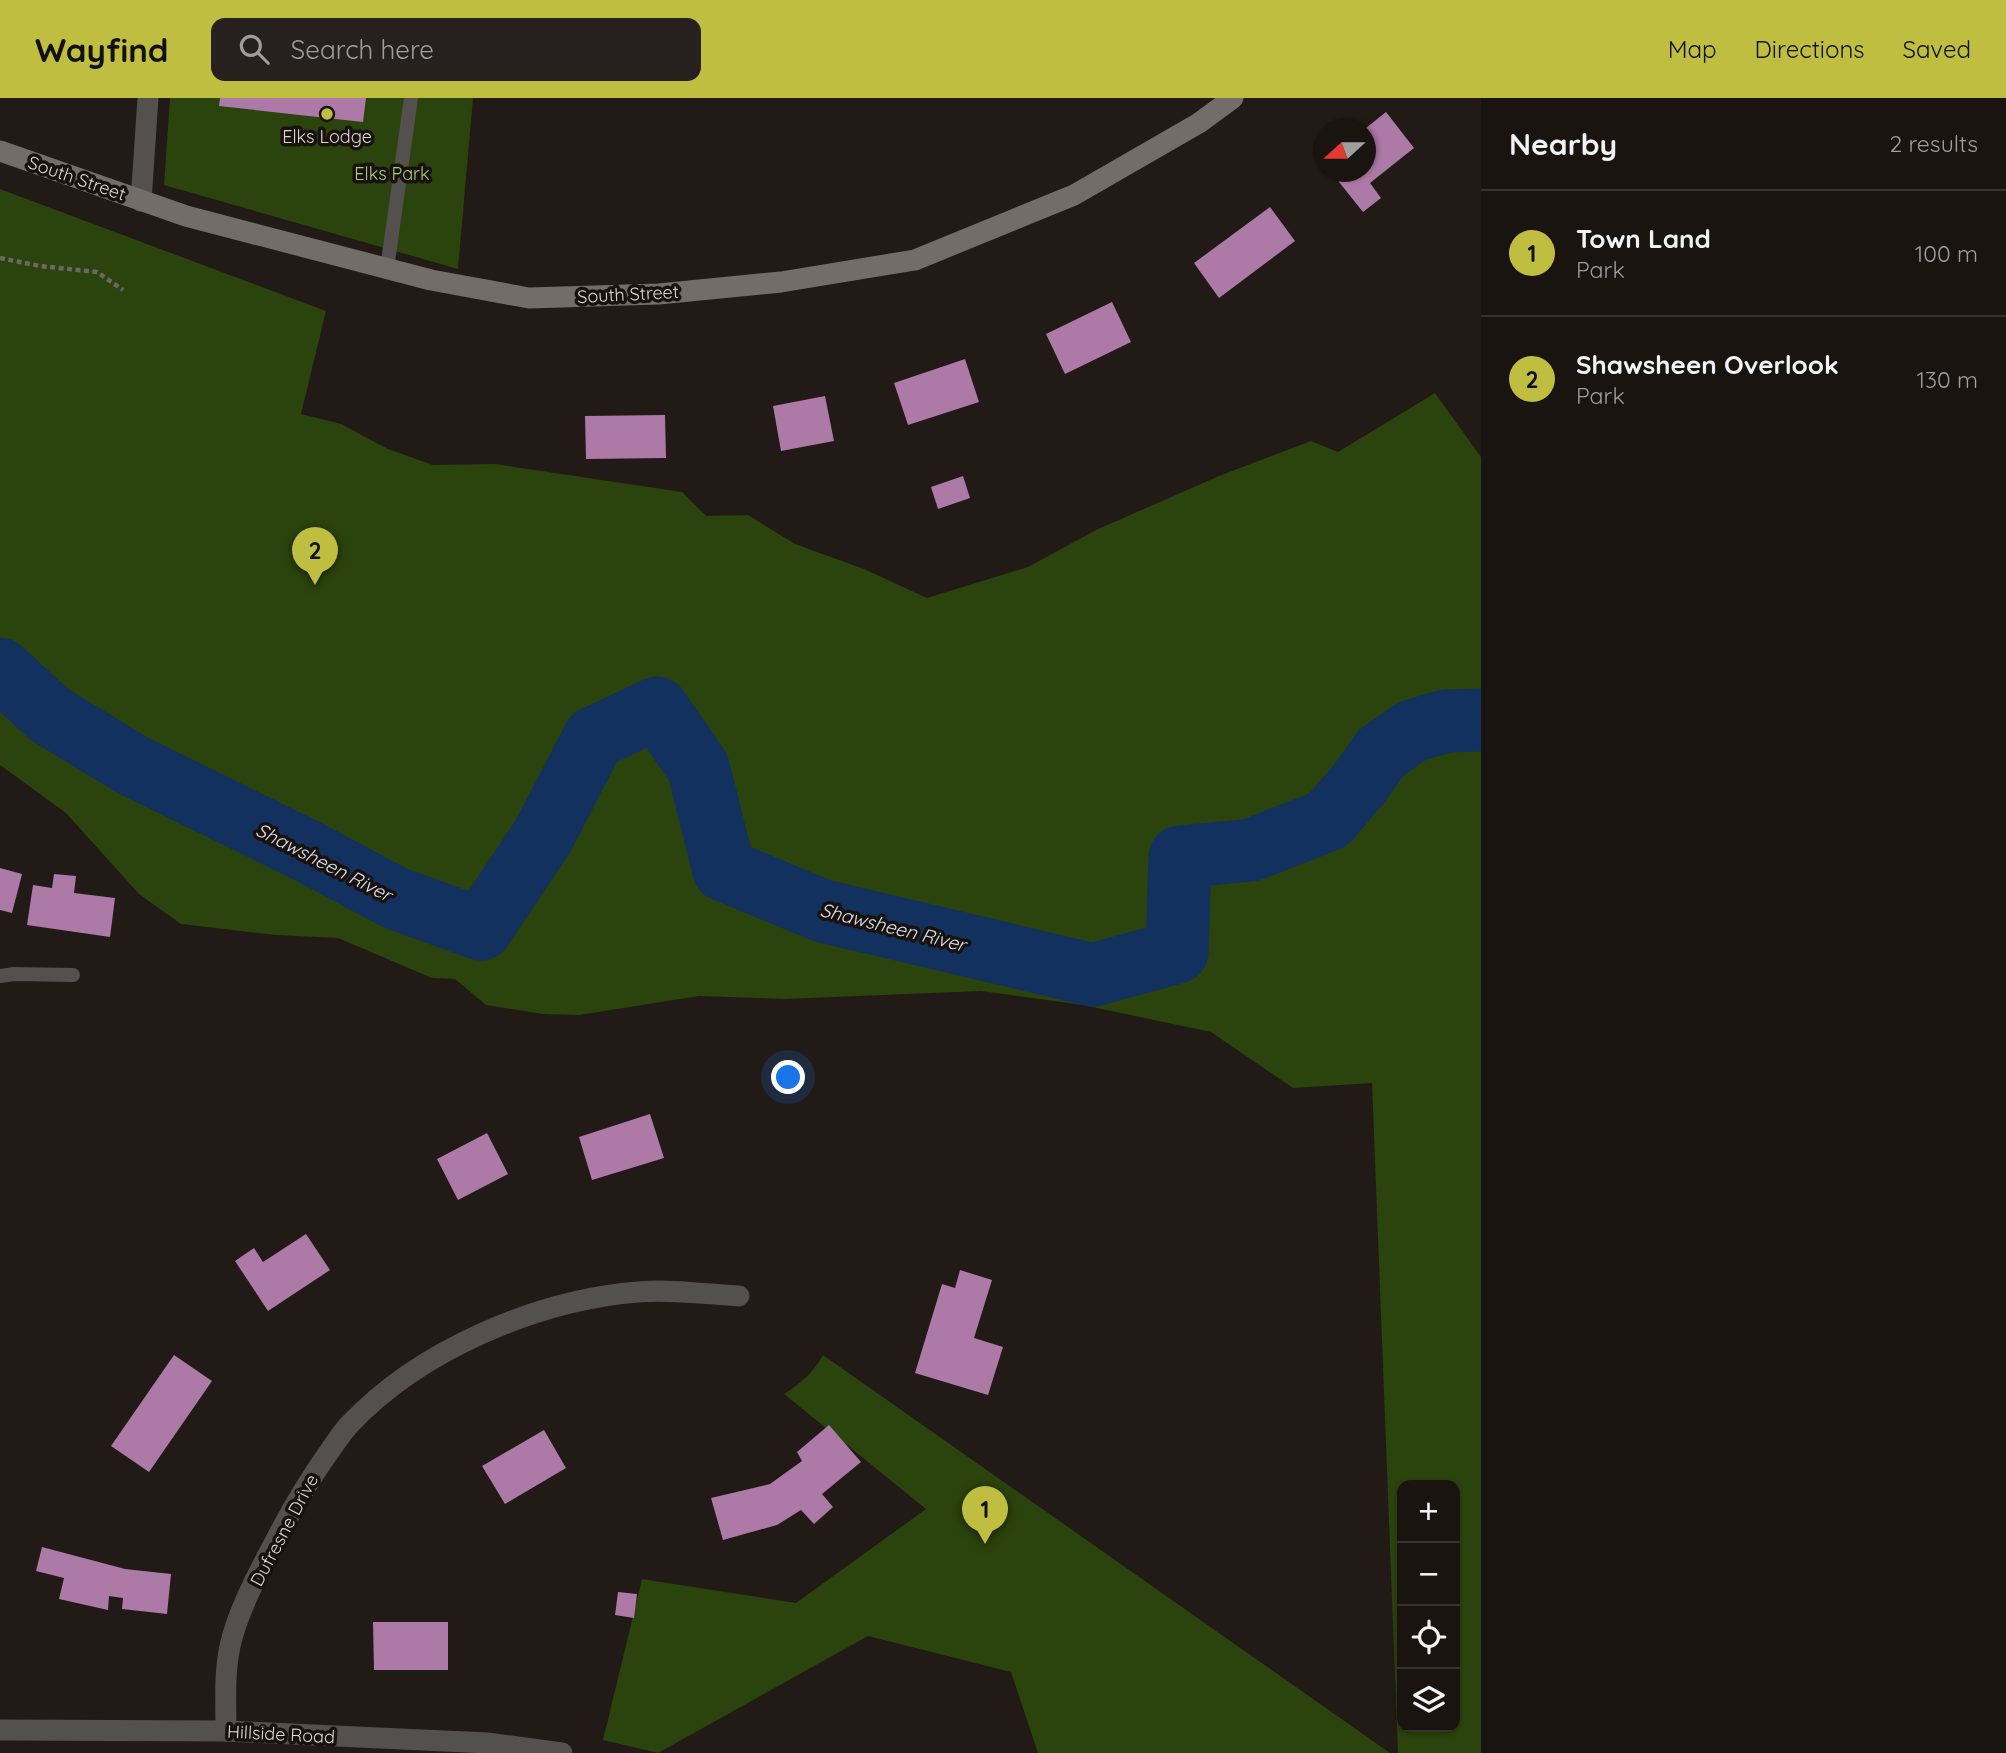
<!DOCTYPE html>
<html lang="en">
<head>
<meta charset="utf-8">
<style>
  body { margin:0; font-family:Quicksand,sans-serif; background:#26211e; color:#f1f3f6 }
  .controls { position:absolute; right:21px; bottom:21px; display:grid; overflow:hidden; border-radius:14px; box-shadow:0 2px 5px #0004 }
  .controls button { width:63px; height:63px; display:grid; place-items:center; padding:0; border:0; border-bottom:2px solid #373330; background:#191410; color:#f1f3f6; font:35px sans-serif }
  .compass { position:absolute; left:1313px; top:21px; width:63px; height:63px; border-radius:50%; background:#191410; box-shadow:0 2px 5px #0004; rotate:249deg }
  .you { position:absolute; left:789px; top:980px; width:24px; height:24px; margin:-18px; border:5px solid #fff; border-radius:50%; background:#1a73e8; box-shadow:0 0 0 10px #1a73e833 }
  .badge { display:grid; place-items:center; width:46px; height:46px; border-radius:50%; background:#c0be41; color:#111; font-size:23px; font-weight:700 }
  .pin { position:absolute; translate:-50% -58px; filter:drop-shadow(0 2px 4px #0008) }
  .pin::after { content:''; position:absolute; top:37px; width:24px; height:21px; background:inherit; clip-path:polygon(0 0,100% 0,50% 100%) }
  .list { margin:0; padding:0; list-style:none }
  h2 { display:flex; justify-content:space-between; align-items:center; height:91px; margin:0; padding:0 28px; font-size:30px }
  h2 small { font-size:23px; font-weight:400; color:#9f9e9f }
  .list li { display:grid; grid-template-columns:46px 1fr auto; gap:21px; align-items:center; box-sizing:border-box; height:126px; padding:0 28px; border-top:2px solid #373330 }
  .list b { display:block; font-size:26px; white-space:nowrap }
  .list p { margin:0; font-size:23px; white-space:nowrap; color:#9f9e9f }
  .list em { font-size:23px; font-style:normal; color:#9f9e9f }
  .icon { flex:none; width:38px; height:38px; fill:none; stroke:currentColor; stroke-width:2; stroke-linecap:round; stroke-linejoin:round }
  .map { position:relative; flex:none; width:1481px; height:1655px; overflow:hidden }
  header { display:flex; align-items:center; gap:42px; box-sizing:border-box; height:98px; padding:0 35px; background:#c0be41; color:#111 }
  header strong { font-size:33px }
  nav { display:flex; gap:38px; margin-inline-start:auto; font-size:24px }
  .search { width:490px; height:63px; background:#26211e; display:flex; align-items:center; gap:18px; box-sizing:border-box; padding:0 24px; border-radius:14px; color:#9f9e9f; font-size:26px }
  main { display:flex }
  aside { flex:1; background:#191410 }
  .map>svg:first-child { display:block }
  .green { fill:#2b430d; fill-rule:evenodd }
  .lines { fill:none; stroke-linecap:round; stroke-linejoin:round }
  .river { stroke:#12315e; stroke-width:63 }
  .building { fill:#ad79a6 }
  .path { stroke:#6d6763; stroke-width:4.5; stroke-dasharray:5 3.5; stroke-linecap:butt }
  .lane { stroke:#53504e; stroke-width:14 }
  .street { stroke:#53504e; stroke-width:21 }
  .secondary { stroke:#736d6a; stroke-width:21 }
  .poi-dot { fill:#c0be41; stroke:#18110d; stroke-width:2.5 }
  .labels { text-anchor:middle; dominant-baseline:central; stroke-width:7; stroke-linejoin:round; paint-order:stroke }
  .poi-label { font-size:18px; fill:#ded9d6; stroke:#18110d }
  .park-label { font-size:18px; fill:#a5d07e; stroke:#18110d }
  .street-label { font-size:18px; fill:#ded9d6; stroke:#18110d }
  .water-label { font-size:19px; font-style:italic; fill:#d8e2f1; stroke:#18110d }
</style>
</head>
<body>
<header>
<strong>Wayfind</strong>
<div class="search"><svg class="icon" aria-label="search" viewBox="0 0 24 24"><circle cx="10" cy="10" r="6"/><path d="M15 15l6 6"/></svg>Search here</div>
<nav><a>Map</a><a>Directions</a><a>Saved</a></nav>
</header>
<main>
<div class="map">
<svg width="1481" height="1655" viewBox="0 0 1481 1655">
  <rect width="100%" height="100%" fill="#211a16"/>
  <!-- green -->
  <g class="green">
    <polygon points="170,0 473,0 458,171 164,87"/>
    <path d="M0 91 326 213 301 316 341 326 388 351 433 367 495 366 682 394 706 418 748 417 795 446 864 471 927 500 1028 469 1096 432 1219 378 1311 343 1338 354 1435 295 1481 359V1655H1398L1372 985 1293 990 1211 934 1083 907 981 893 785 901 699 898 579 917 543 916 486 907 455 881 432 880 338 840 276 837 181 826 139 796 66 715 0 667ZM1402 1387H1455V1629H1402Z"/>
    <path d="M823 1257 1390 1655H1038L1011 1574 868 1538 658 1655 603 1642 642 1481 796 1505 926 1411 784 1296C800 1286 814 1274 823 1257Z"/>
  </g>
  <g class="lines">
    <!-- river -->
    <polyline class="river" points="0,571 50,617 134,668 309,754 395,800 481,831 543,738 594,640 657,610 698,669 724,772 823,813 1093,877 1177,854 1180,759 1251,752 1328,722 1359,686 1381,655 1412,633 1446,623 1481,622"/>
  </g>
  <!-- building -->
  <g class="building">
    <polygon points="220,0 366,0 363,24 219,8"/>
    <polygon points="1386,14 1414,50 1370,85 1381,100 1363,114 1331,74 1366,74 1366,30"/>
    <polygon points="1270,109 1295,143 1219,200 1194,165"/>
    <polygon points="1112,204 1131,244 1065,276 1046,236"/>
    <polygon points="965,261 979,304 908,327 894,285"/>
    <polygon points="825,298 834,343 781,353 773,308"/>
    <polygon points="665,317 666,360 586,361 585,318"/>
    <polygon points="963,378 970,400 938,411 931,389"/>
    <polygon points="0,770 22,776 12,815 0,812"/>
    <polygon points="54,776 76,778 74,795 115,800 110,839 27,827 33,787 52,790"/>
    <polygon points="650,1016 664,1060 592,1082 579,1039"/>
    <polygon points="487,1035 508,1076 458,1102 437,1061"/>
    <polygon points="306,1136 330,1172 268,1213 235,1163 254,1150 263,1164"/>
    <polygon points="960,1172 992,1182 974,1240 1003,1249 988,1297 915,1275 942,1186 955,1190"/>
    <polygon points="174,1257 212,1283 149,1374 111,1348"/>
    <polygon points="829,1327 861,1364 822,1396 833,1409 814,1426 801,1412 777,1427 723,1442 711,1400 770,1386 802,1363 797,1354"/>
    <polygon points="544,1332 566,1370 505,1406 482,1368"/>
    <polygon points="42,1449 125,1471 171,1476 167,1516 122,1511 123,1500 109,1498 108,1512 59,1501 64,1480 36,1473"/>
    <polygon points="618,1494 637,1496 634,1520 615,1517"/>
    <polygon points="373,1524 448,1524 448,1572 374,1572"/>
  </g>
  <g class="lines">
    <!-- path -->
    <polyline class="path" points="0,160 40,168 97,174 123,192"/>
    <!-- lane -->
    <g class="lane">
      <polyline points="387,171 411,0"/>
      <polyline points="0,878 14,876 73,877"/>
    </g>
    <!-- street -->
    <g class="street">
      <polyline points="141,103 148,0"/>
      <polyline points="0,1632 226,1633 488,1645 562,1655"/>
      <path d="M226 1633C226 1605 224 1576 230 1548 239 1508 262 1469 281 1432 297 1402 311 1379 331 1351 337 1343 343 1333 350 1326 420 1252 537 1202 638 1194 671 1191 705 1196 739 1198"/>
    </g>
    <!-- secondary -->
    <polyline class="secondary" points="0,53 186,118 431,182 529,200 659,196 781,184 915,162 1074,97 1199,25 1233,0"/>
  </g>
  <!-- markers -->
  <circle class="poi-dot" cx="327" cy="16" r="7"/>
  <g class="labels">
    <!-- poi labels -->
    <g class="poi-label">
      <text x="327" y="38">Elks Lodge</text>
    </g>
    <!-- park labels -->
    <g class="park-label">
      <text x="392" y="75">Elks Park</text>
    </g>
    <!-- street labels -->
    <g class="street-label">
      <text transform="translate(77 80) rotate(19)">South Street</text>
      <text transform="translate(628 196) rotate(-3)">South Street</text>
      <text transform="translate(284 1432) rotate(-62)">Dufresne Drive</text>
      <text transform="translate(281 1636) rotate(3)">Hillside Road</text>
    </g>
    <!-- water labels -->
    <g class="water-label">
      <text transform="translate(324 764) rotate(27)">Shawsheen River</text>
      <text transform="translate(893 829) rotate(14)">Shawsheen River</text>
    </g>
  </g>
</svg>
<div class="controls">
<button>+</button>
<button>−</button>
<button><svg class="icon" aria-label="locate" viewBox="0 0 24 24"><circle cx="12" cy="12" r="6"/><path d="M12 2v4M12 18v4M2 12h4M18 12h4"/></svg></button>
<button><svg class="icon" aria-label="layers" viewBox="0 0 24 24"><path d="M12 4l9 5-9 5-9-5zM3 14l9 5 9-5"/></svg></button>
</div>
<svg class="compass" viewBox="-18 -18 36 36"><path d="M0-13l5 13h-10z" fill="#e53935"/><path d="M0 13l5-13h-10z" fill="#9f9e9f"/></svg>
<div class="you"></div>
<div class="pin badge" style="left:985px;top:1446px">1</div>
<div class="pin badge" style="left:315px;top:487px">2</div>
</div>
<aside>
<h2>Nearby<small>2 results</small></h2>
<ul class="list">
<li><span class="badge">1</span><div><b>Town Land</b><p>Park</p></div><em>100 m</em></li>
<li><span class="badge">2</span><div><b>Shawsheen Overlook</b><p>Park</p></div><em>130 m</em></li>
</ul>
</aside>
</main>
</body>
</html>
